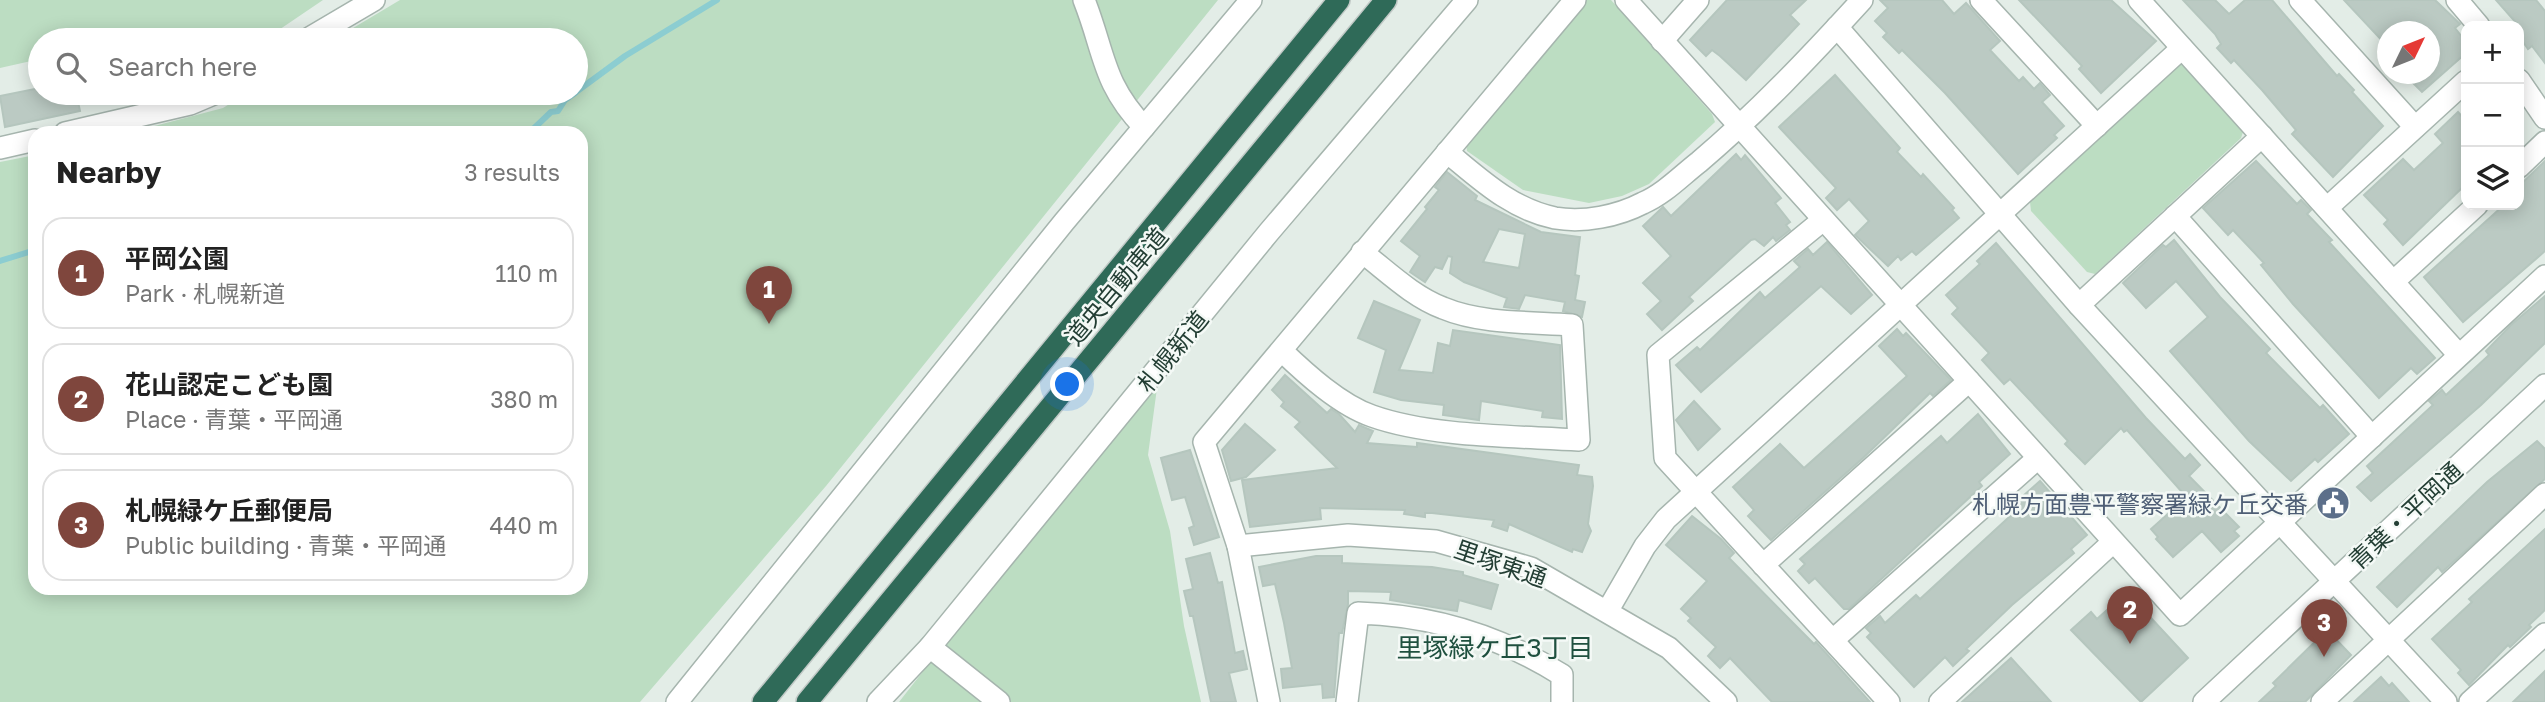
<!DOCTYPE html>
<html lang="en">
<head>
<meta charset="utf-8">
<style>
  body { margin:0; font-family:"Golos Text","Noto Sans JP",sans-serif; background:#f6f6f6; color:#222 }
  .controls { position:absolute; right:21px; top:21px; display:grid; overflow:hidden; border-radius:14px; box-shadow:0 4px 18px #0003 }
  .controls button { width:63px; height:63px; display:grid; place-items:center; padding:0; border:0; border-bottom:2px solid #e0e0e0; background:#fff; color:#222; font:35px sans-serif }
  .compass { position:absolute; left:2377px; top:21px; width:63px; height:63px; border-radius:50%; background:#fff; box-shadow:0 4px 18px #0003; rotate:47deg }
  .you { position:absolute; left:1068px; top:385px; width:24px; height:24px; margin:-18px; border:5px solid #fff; border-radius:50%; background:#1a73e8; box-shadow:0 0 0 10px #1a73e833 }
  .badge { display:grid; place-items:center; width:46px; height:46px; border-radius:50%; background:#7f463d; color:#fff; font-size:23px; font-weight:700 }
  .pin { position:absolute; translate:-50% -58px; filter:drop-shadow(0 2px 4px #0008) }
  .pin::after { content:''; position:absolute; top:37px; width:24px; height:21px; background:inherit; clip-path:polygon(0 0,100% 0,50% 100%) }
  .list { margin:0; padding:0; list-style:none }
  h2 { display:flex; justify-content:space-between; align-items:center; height:91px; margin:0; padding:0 28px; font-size:30px }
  h2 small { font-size:23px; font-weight:400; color:#767676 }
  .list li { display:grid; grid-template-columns:46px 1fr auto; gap:21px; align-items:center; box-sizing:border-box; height:112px; margin:0 14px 14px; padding:0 14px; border:2px solid #e0e0e0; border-radius:21px }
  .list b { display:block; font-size:26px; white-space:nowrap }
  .list p { margin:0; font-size:23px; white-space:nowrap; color:#767676 }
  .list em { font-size:23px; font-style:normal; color:#767676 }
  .icon { flex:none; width:38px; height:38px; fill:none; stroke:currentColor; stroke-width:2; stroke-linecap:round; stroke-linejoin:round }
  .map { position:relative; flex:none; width:2545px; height:702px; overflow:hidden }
  .search { position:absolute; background:#fff; box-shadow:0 4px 18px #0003; left:28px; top:28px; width:560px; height:77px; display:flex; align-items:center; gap:18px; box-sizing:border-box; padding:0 24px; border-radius:38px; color:#767676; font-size:26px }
  .panel { position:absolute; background:#fff; box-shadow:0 4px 18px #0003; left:28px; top:126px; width:560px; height:469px; border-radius:21px }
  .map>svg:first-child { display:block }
  .green { fill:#bcddc2 }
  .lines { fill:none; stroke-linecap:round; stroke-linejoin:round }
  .stream { stroke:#8ccdd1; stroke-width:6 }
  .building { fill:#bbcac3; stroke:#b5c6be; stroke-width:2; fill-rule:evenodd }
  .minor-casing { stroke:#a6b5ae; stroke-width:24 }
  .tertiary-casing { stroke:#a6b5ae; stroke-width:24 }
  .motorway-casing { stroke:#c1c9c6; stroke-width:24 }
  .minor { stroke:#fff; stroke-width:21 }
  .tertiary { stroke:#fff; stroke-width:21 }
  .motorway { stroke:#2f6a58; stroke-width:21 }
  .labels { text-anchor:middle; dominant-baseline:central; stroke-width:5; stroke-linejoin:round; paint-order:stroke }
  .street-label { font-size:24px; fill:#233e34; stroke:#f4f9f6 }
  .service-label { font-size:24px; fill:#4e5e75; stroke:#f4f9f6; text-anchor:end }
  .neighbourhood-label { font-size:26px; fill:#1f503f; stroke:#f4f9f6 }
</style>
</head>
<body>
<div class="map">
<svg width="2545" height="702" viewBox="0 0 2545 702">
  <rect width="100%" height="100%" fill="#e3ede7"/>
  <!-- green -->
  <g class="green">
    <polygon points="0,0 323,0 264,40 178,40 171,30 126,40 40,40 40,59 0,68"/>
    <polygon points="400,0 1218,0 826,486 640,702 0,702 0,162 35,155 35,588 581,588 581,133 128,133 223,108 247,93 576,93 576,40 333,40"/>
    <polygon points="1587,0 1611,0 1712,114 1715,122 1649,184 1622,196 1589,203 1523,190 1467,151 1466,143"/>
    <polygon points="2181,64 2188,67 2243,132 2241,138 2095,274 2087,272 2031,211 2030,202"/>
    <polygon points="1157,388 1148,455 1170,531 1184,626 1201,702 899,702 1091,457"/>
  </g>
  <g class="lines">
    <!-- stream -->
    <g class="stream">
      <polyline points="576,92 625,56 717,0"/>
      <polyline points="529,133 551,112 558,111 565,100 575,93"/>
      <polyline points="0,261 35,250"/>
    </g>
  </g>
  <!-- building -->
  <g class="building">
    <polygon points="1727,0 1806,0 1790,15 1799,24 1746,80 1720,56 1712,50 1706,56 1690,40"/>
    <polygon points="1880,0 1942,0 1954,14 1966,3 2000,41 1990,50 2019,81 2023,77 2034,89 2040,83 2050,95 2042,102 2064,126 2054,135 2057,138 2018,174 1945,93 1902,50 1899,53 1883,37 1887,33 1875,21 1888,8"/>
    <polygon points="2019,0 2111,0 2156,41 2101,93 2079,69 2082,66"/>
    <polygon points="2183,0 2215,0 2229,14 2245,0 2272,0 2337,76 2339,74 2354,90 2352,92 2383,126 2333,177 2292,134 2296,130 2262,90 2234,60 2231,63 2217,48 2221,44 2215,34"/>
    <polygon points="2344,0 2435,0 2460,24 2455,28 2466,42 2466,53 2422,92 2404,74 2430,74 2430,32 2388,32 2388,47"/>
    <polygon points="2496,0 2536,0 2545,11 2545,63 2532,46 2528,49 2519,36 2519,26"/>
    <polygon points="1835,75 1900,148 1897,152 1921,177 1923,174 1954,208 1952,210 1959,218 1916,255 1912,251 1901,260 1898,256 1888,266 1855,235 1869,221 1849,199 1837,210 1826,198 1836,188 1779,127"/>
    <polygon points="40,88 40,93 76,93 80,111 5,127 0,96"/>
    <polygon points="2458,112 2466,121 2466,184 2403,245 2384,224 2388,220 2364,195 2403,159 2414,170 2443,143 2435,134"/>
    <polygon points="1736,154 1741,160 1745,155 1781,198 1775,203 1790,222 1786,225 1790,230 1776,241 1773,237 1764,246 1755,239 1751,240 1689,297 1693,301 1662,330 1647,314 1661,301 1643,283 1671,256 1643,226 1663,207 1671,216"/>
    <polygon points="2256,161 2297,204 2301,200 2311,210 2307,214 2332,240 2329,242 2435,358 2417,374 2411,368 2379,398 2293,304 2261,265 2264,263 2233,230 2228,235 2203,208"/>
    <polygon points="2545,161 2545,251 2463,322 2424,277 2504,205 2519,205 2519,186"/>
    <path d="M1447 172 1477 196 1475 200 1541 232 1580 237 1575 275 1579 276 1575 300 1585 302 1582 317 1563 311 1565 302 1525 295 1519 309 1504 307 1507 298 1464 282 1450 273 1452 257 1448 256 1442 269 1435 267 1425 282 1410 272 1420 256 1401 241 1427 209 1425 207 1439 190 1435 187ZM1499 229 1525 234 1519 268 1483 262Z"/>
    <polygon points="2174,240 2220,297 2270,349 2266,353 2320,408 2323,405 2349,434 2318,462 2315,459 2291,481 2249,441 2170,351 2208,317 2176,281 2146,308 2123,283 2163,245 2166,247"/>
    <polygon points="1827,242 1872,295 1851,314 1821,286 1701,392 1676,365 1697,347 1700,350 1760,292 1765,298 1800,267 1794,261 1808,249 1813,255"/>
    <polygon points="1996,243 2146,418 2185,459 2190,454 2200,465 2189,476 2239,527 2234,531 2239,536 2221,552 2202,531 2173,557 2156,539 2158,537 2151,529 2180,503 2175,498 2182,492 2127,430 2124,432 2121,428 2085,464 2065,444 2068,441 2010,379 2004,384 1982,360 1989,353 1952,314 1958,308 1946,295 1980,264 1977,261"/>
    <polygon points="2545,296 2545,343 2481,405 2371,501 2357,487 2373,473 2367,466 2433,405 2429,401 2442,390 2446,395 2489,355 2486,351 2511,325"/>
    <polygon points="1374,301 1420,320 1399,370 1433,373 1438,343 1450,346 1453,330 1560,345 1562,419 1542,417 1543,411 1481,401 1479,420 1443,415 1444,405 1401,400 1374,392 1386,350 1358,338"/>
    <polygon points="1897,329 1903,336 1906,333 1951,380 1933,396 1930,393 1863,458 1771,540 1748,516 1754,510 1733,487 1780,444 1804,468 1907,376 1879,346"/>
    <polygon points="1285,375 1327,413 1331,409 1339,414 1355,432 1359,425 1373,431 1367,443 1417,447 1417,443 1579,465 1577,475 1592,477 1593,486 1588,524 1591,531 1582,552 1573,549 1572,552 1509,524 1507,531 1492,526 1494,520 1432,513 1425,513 1425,517 1404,514 1405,510 1320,508 1321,519 1250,527 1242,480 1337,468 1295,427 1300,422 1281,406 1284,402 1272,390"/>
    <polygon points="1694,401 1720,429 1698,450 1676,420"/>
    <polygon points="1978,414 2010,454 1979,482 1982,486 1849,609 1844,609 1815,578 1809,583 1798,571 1805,564 1800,559 1941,436 1947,443"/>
    <polygon points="1245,424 1275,450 1246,477 1231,481 1222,450"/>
    <polygon points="2537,441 2545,449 2545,479 2442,572 2438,567 2397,607 2377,587 2487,482"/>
    <polygon points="1190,450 1219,537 1194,545 1189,528 1194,526 1185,497 1172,500 1161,458"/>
    <polygon points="2040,481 2087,535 2071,549 2074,553 2012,605 1966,649 1969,651 1953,666 1945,657 1914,687 1867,637 1871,633 1866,628 1880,616 1885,623 1916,595 1920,599 2020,507 2016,502"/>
    <polygon points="2336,488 2348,501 2330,519 2318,506"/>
    <polygon points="1692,516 1721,539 1734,553 1729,558 1814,644 1816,642 1870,702 1772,702 1730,658 1720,668 1708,656 1716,647 1688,621 1691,618 1681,609 1707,581 1666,545"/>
    <polygon points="2545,529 2545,610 2529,625 2531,627 2510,647 2508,645 2469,685 2458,673 2461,670 2432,639 2472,602 2469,599"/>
    <polygon points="1210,553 1218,583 1222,582 1235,653 1243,651 1247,669 1229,673 1236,702 1211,702 1193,616 1190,616 1184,591 1193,589 1186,559"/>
    <polygon points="1316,556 1342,556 1342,563 1432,567 1463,572 1463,575 1498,585 1491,609 1459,600 1457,611 1390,600 1391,592 1348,591 1348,604 1342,633 1339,633 1334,697 1323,698 1322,684 1283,688 1281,669 1292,668 1284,623 1275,584 1263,586 1259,567"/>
    <polygon points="2127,592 2188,658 2141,702 2071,630 2091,612 2097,619"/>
    <polygon points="2327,630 2351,655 2305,702 2259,702 2276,686 2273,683"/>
    <polygon points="2011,658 2051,702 1962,702"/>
    <polygon points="2545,671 2545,702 2513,702"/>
    <polygon points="2381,677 2389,686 2392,683 2409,702 2354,702"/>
  </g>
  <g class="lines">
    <defs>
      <g id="minor">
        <path d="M1084 0C1105 53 1102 83 1144 127"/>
        <polyline points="1626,0 2180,615 2545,276"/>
        <polyline points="1981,0 2097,126"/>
        <polyline points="2139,0 2459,355"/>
        <polyline points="2300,0 2415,127"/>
        <polyline points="2457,0 2479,26"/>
        <polyline points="1837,27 2079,305 2446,702"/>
        <polyline points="306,40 374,0"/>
        <polyline points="1662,41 1698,0"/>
        <polyline points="2519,80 2545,118"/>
        <polyline points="65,133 190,104 216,93"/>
        <polyline points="0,148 35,140"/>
        <path d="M1447 152C1480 179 1511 209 1555 218 1584 223 1618 216 1643 203 1664 194 1681 176 1699 162 1757 113 1810 57 1862 0"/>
        <polyline points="2519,167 2545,142"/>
        <polyline points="2327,208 2466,81"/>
        <polyline points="2175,216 2372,437"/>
        <polyline points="1823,220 1658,355 1665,458 1889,702"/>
        <polyline points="2393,282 2477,205"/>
        <polyline points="2079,305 2262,136"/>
        <path d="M1282 351C1306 374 1340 405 1372 416 1431 437 1516 436 1579 440L1572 325C1531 322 1481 324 1443 308 1412 296 1388 272 1362 252"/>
        <polyline points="1238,546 1348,535 1436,541 1531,568 1669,648 1726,702"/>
        <polyline points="1763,565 1969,381"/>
        <polyline points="1608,610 1645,546 1666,519 2182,48"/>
        <polyline points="1833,640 2038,458"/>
        <polyline points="930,647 999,702"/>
        <polyline points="1269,702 1238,546 1204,442 1575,0"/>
        <path d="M1347 702 1358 613C1430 615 1500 636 1562 675V702"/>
        <polyline points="1940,702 2113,542"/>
        <polyline points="2322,702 2545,494"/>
        <polyline points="2470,702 2545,634"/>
      </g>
      <g id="tertiary">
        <polyline points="677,702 1064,222 1251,0"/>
        <polyline points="878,702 930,647 1269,232 1467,0"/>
        <polyline points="2204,702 2545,385"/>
      </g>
      <g id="motorway">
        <polyline points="763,702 1339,0"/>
        <polyline points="807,702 1386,0"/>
      </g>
    </defs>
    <!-- minor casing -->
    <use href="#minor" class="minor-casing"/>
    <!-- tertiary casing -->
    <use href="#tertiary" class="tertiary-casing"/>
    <!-- motorway casing -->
    <use href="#motorway" class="motorway-casing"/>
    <!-- minor -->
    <use href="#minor" class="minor"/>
    <!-- tertiary -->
    <use href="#tertiary" class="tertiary"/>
    <!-- motorway -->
    <use href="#motorway" class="motorway"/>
  </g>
  <!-- icons -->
  <defs>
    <symbol id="civic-disc" viewBox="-11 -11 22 22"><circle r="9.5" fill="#5c6f8a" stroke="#f4f9f6"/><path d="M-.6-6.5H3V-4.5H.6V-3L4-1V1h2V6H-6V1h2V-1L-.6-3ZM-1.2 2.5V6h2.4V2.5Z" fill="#fff"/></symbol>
  </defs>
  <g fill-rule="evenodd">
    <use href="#civic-disc" x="2314" y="484" width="38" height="38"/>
  </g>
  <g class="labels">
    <!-- street labels -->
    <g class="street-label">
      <text transform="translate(1116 286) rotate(-50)">道央自動車道</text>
      <text transform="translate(1172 351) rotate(-51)">札幌新道</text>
      <text transform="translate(2405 515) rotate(-43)">青葉・平岡通</text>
      <text transform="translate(1501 563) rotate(19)">里塚東通</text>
    </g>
    <!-- service labels -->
    <g class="service-label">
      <text x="2308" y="503">札幌方面豊平警察署緑ケ丘交番</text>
    </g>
    <!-- neighbourhood labels -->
    <g class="neighbourhood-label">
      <text x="1495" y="647">里塚緑ケ丘3丁目</text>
    </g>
  </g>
</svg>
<div class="controls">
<button>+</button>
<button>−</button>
<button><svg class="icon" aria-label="layers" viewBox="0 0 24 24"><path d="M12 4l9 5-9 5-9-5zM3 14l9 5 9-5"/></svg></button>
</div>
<svg class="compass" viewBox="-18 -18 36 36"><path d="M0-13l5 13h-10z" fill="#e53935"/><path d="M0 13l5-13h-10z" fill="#767676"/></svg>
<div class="you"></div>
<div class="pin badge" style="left:769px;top:324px">1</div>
<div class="pin badge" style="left:2130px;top:644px">2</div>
<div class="pin badge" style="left:2324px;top:657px">3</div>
<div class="search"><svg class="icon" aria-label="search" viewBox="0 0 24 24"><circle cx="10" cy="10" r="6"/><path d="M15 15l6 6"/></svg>Search here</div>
<section class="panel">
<h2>Nearby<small>3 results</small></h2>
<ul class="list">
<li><span class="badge">1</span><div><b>平岡公園</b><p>Park · 札幌新道</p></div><em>110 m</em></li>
<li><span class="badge">2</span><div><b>花山認定こども園</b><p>Place · 青葉・平岡通</p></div><em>380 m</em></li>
<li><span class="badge">3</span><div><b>札幌緑ケ丘郵便局</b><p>Public building · 青葉・平岡通</p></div><em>440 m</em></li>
</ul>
</section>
</div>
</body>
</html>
